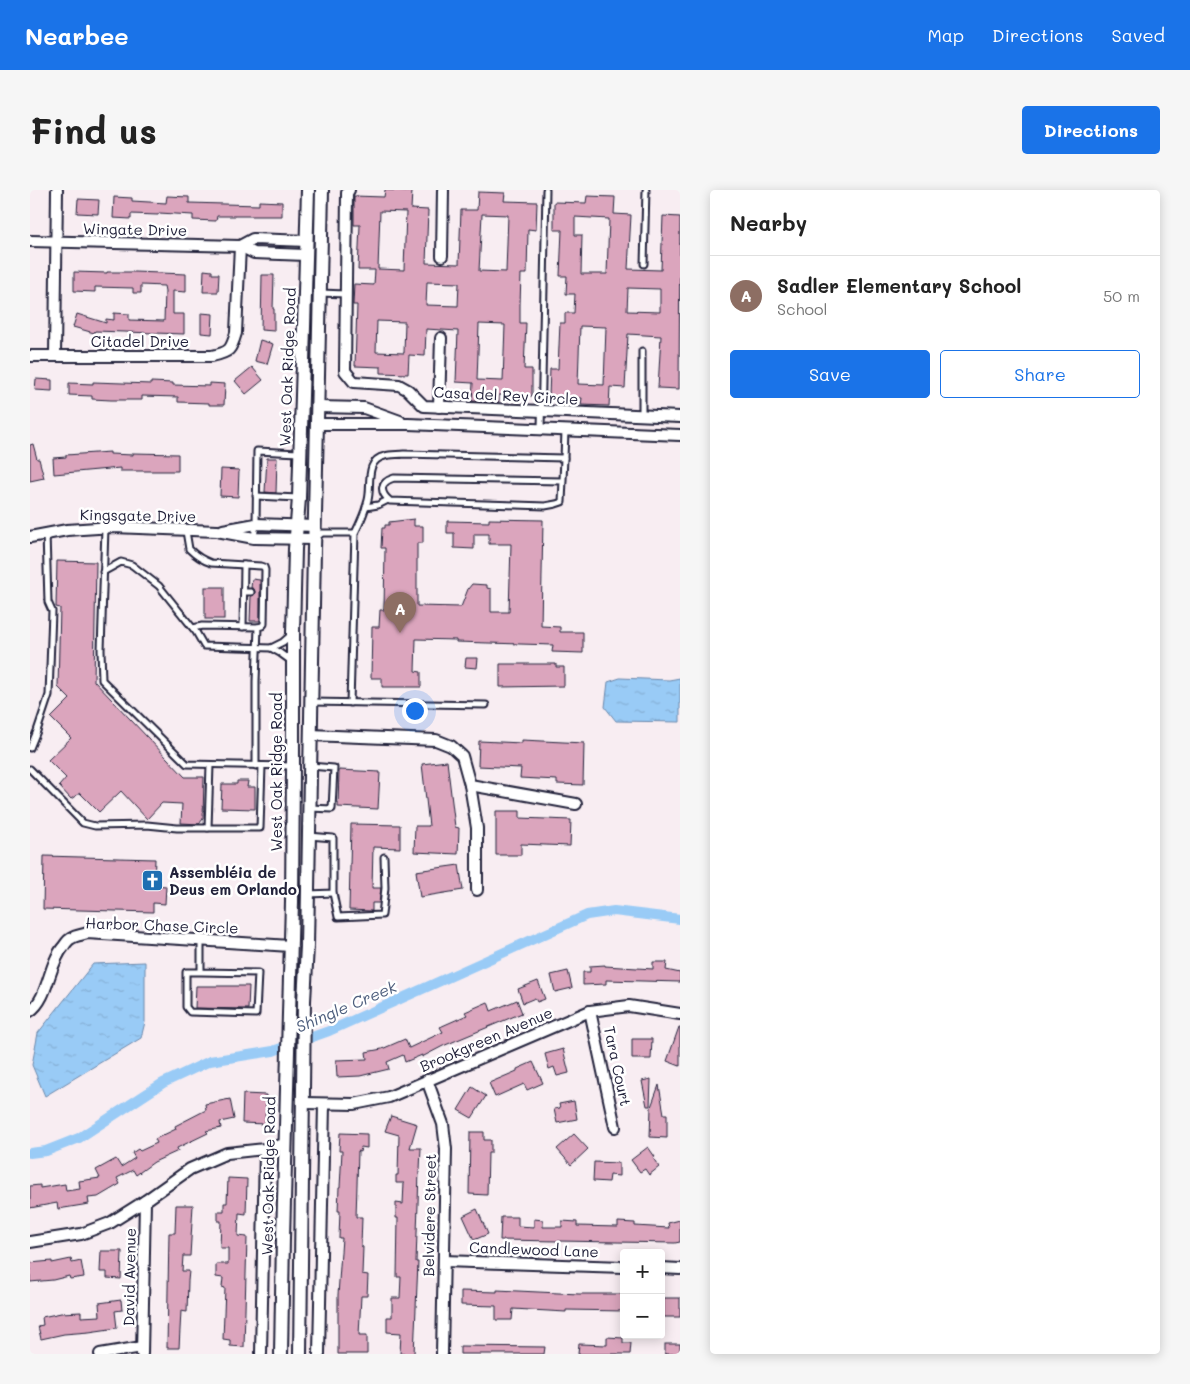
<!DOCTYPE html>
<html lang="en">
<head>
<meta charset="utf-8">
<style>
  body { margin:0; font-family:Mali,sans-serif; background:#f6f6f6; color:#222 }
  .controls { position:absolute; right:15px; bottom:15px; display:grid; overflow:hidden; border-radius:5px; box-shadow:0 2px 12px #0003 }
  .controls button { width:45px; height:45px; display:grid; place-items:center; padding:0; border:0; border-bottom:1px solid #e0e0e0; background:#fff; color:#222; font:25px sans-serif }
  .you { position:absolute; left:384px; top:520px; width:18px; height:18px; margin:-12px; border:4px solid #fff; border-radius:50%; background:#1a73e8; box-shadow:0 0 0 8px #1a73e833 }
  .badge { display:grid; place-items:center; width:32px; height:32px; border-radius:50%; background:#1a73e8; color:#fff; font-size:16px; font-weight:700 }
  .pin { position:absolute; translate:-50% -41px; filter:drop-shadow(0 1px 2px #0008) }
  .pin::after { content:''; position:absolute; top:26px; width:18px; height:15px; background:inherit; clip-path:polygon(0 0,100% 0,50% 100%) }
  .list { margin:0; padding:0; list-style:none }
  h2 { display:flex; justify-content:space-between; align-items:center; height:65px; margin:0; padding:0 20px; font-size:21px }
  h2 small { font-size:16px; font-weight:400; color:#767676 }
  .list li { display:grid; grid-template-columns:32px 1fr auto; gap:15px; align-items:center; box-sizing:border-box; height:80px; padding:0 20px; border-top:1px solid #e0e0e0 }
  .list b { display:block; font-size:19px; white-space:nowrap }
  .list p { margin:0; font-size:16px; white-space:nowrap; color:#767676 }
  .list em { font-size:16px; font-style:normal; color:#767676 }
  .actions { display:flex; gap:10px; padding:15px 20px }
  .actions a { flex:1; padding:11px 0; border:1px solid #1a73e8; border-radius:5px; text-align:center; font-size:18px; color:#1a73e8 }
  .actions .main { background:#1a73e8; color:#fff }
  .map { position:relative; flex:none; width:650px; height:1164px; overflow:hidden; border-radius:5px }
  header { display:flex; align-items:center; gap:30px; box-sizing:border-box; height:70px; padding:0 25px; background:#1a73e8; color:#fff }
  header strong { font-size:24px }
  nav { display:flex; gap:28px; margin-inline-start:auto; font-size:18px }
  .intro { display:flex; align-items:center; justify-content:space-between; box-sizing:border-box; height:120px; padding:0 30px }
  h1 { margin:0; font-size:35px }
  .button { padding:12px 22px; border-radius:5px; background:#1a73e8; color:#fff; font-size:18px; font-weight:700 }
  main { display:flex; gap:30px; padding:0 30px }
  aside { flex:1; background:#fff; border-radius:5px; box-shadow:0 2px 12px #0003 }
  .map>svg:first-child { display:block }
  .water { fill:url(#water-ripples); stroke:#6987ab }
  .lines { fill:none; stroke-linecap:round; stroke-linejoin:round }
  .canal { stroke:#99cbf6; stroke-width:10 }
  .building { fill:#dba5bd; stroke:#22223b; fill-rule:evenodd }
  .service-casing { stroke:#22223b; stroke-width:9 }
  .minor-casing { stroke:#22223b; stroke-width:14 }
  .tertiary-casing { stroke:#22223b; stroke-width:16 }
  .service { stroke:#fff; stroke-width:5 }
  .minor { stroke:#fff; stroke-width:10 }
  .tertiary { stroke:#fff; stroke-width:12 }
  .labels { text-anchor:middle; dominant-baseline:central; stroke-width:5; stroke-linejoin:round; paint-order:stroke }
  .street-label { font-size:15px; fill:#22223b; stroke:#fff }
  .poi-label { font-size:15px; font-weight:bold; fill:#22223b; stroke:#fff; text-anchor:start }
  .water-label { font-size:16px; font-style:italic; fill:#4c5d7c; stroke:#fff }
</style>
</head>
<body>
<header>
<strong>Nearbee</strong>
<nav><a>Map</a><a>Directions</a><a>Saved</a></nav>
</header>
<div class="intro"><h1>Find us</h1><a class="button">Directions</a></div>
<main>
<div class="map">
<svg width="650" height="1164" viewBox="0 0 650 1164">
  <defs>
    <pattern id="water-ripples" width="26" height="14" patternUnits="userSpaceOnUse" patternTransform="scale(1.25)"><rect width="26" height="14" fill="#99cbf6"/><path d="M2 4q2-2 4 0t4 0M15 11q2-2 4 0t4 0" fill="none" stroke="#84aed4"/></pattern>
  </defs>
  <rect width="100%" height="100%" fill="#f8edf2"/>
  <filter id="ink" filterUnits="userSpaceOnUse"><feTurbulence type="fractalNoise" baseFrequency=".02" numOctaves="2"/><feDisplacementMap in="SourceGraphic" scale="10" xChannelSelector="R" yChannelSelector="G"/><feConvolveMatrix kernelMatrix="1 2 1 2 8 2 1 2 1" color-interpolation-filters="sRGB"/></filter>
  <g filter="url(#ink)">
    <!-- water -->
    <g class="water">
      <polygon points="590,488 639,490 650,488 650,532 586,531 575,517 578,492"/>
      <polygon points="115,772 115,832 111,848 15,906 2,875 8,843 63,774"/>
    </g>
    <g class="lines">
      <!-- canal -->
      <polyline class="canal" points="0,963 16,961 49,948 133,893 180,871 243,861 299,841 557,725 584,721 650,729"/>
    </g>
    <!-- building -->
    <g class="building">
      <path d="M355 0 382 1 381 19 398 20 396 73 429 74 431 20H447L448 2 475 3 474 11 507 12 506 40 498 39 497 84H491L490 115V133H496L494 179H502V206L469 205V212L442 211 443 193 426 192 428 141 396 139 395 166 379 165 378 184 351 183V177L325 176 327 115H323L324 94 344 95 345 80H328L330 35H324V6L354 7ZM350 21 376 22 374 80 348 79ZM452 24 478 25 476 82 449 81ZM397 92 429 93 428 116 396 115ZM347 131 375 132 374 163 346 162ZM449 134 475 135 473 191 447 190Z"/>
      <polygon points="137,6 159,7 159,13 229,15 229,11 252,12 252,26 187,26 186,31 163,30 163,25 129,23 128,25 101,24 101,29 83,28 84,7 102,8 102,11 136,13"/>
      <path d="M557 6 585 7 584 24 601 25 598 79 631 80 633 26 650 27 649 199 628 198 631 146 598 144 595 198 580 197 579 216 551 215 552 208 519 207 520 179H528L530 133H535V123H544L545 104H536L537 86H530L532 40H524V12L556 13ZM545 27 579 29 577 84H551L552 45H545ZM598 98 630 99V122L597 121ZM550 136 576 137 574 195 548 194Z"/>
      <polygon points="48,9 69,10 68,24 47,23"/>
      <polygon points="174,80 182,81 182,84 189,84 188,102 173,102"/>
      <polygon points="44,82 77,83 77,82 104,82 156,84 156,102 143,101 143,124 154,124 154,144 65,141 64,143 43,137 47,124 76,133 76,129 84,130 84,123 99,124 99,130 134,131 135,101 134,96 111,95 111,103 103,103 103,98 65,97 65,102 44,101"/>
      <polygon points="232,85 244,85 243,119 244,119 244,141 231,140"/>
      <polygon points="171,123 183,124 182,144 171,143"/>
      <polygon points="230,150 243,154 237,174 225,171"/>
      <polygon points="222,177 233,190 216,204 205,191"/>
      <polygon points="6,189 22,190 22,201 5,200"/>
      <polygon points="63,192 121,194 121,192 143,193 143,195 180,196 180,193 195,194 194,215 179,215 179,213 148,212 148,207 112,206 112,210 81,210 62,209 62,206 39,205 39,193 63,194"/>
      <polygon points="3,254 7,269 9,269 14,288 0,291 0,255"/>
      <polygon points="80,262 80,264 103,265 103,263 148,264 148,281 90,281 90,278 24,284 23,268 36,267 36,265"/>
      <polygon points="237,268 247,268 246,303 235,302"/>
      <polygon points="191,279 209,280 208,307 190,306"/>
      <polygon points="384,329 384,336 393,336 393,353 387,353 387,416 431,417 438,399 442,394 457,395 457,398 461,399 461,422 479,422 481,354 459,354 459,344 444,344 444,359 424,358 424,343 417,343 417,331 459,332 459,329 513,330 511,436 530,437 530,442 553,442 553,463 522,462 523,455 426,452 426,450 386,449 385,481 391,482 391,497 352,497 352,488 341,488 342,437 349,437 350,420 354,420 355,358 351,358 352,338 355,338 355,335 359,335 359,332"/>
      <polygon points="27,371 66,372 64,491 155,587 174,587 173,629 169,634 151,633 152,614 132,613 117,629 91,601 69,622 50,603 41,609 29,596 36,588 18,570 41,548 21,528 40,509 28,497 30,418 26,417"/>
      <polygon points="222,389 230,390 230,431 220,431 221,406 224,405 225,402 224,399 221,398"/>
      <rect x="175" y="397" width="19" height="32"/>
      <polygon points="436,468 448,468 447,478 435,477"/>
      <polygon points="470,474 526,474 526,477 534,477 534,496 470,497"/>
      <polygon points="492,550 554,553 553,595 527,594 527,590 490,588 491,578 448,576 449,551 492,553"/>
      <polygon points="417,571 425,637 429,638 428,664 384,662 385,636 399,636 392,574"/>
      <polygon points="309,580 350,582 348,619 308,617"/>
      <polygon points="207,591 218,591 217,597 225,597 225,619 191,618 192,594 207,594"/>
      <polygon points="466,621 490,621 490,628 541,630 540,656 491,654 491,665 466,665"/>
      <polygon points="321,634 370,635 370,658 343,657 342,698 351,698 349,713 342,713 342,721 319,720"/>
      <polygon points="14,666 125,669 124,695 136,696 135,714 123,713 123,722 13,719"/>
      <polygon points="429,675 433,700 390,707 386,681"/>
      <polygon points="623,772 637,772 636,780 650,783 650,792 576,790 576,794 553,795 553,782 560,782 560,776 575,775 575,776 623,779"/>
      <polygon points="538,781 542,798 525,802 521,785"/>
      <polygon points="508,791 515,809 507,812 505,808 493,813 488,799"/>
      <polygon points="166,796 219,796 218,819 165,818"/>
      <polygon points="487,810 492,823 413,856 392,867 392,865 375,872 373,865 357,872 359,879 330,886 307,887 306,870 337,869 336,862 352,859 375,849 379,858 413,842 410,837 437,825 435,822 458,812 461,821"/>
      <polygon points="649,837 650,837 650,876 637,871"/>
      <polygon points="602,849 622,849 621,869 602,869"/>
      <polygon points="533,859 539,883 527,886 524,877 519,879 515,864"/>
      <polygon points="503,872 513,893 497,900 494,894 465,907 459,893 487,881 487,879"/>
      <polygon points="621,889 620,916 617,916 612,891"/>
      <polygon points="629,895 634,924 637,924 637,948 620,947 621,917"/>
      <polygon points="442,897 456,906 442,928 428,920"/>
      <polygon points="213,904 236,905 235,934 212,933"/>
      <polygon points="200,909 204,929 190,932 191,938 176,941 178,943 147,958 148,961 124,972 106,985 103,980 87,988 90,994 68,1007 58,1008 59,1014 28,1019 27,1013 0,1018 0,996 10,995 10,998 35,994 36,1001 50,999 49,991 70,988 66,980 86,969 91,977 105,968 102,963 108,959 110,961 127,953 125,949 146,939 145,936 176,920 175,914"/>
      <polygon points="544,911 547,929 527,933 524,919 530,918 529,914"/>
      <polygon points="361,926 387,934 380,958 391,958 390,980 389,980 388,1014 386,1072 388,1072 384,1164 370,1164 371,1143 357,1142 357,1127 362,1127 362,1108 370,1108 371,1087 367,1087 368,1028 366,1028 366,1013 373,1014 374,993 366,993 366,985 368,985 369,945 355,941"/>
      <polygon points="440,942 454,942 454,950 461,950 461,963 458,963 457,1005 439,1004"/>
      <polygon points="310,943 337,944 337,958 331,957 330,962 328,961 326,1027 332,1027 331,1056 333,1057 332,1084 338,1085 337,1106 331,1106 329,1145 337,1145 337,1164 308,1164 308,1105 312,1048 309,1048 310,1021 308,1021 309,997 310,997 312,961 309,961"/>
      <polygon points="544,944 558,959 541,975 527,959"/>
      <polygon points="618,957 625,967 623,968 629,977 619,985 615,979 610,982 601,970"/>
      <polygon points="564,972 589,973 589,986 580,985 579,992 563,991"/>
      <polygon points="198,988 217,989 216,1024 209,1023 208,1046 217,1047 214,1157 200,1156 200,1150 193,1149 195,1098 192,1097 193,1088 186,1087 186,1074 198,1074 198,1058 190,1058 191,1031 188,1031 188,1021 194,1021 194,1013 197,1013"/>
      <polygon points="146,1015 163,1015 160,1066 153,1066 152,1081 159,1081 158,1091 157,1122 151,1121 149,1158 137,1158 139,1043 145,1043"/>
      <polygon points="447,1019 458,1044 444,1050 433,1026"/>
      <polygon points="471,1027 488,1027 488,1036 504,1037 504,1029 513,1030 513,1037 532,1037 532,1031 547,1032 547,1036 588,1037 588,1032 605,1033 605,1036 639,1038 638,1033 650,1030 650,1052 645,1053 470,1050"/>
      <polygon points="71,1061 92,1061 91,1089 77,1088 77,1082 70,1082"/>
      <polygon points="41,1069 42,1073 51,1071 54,1087 40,1089 39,1086 23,1090 0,1092 0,1073 22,1071 22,1073"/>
      <polygon points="467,1100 549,1104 594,1104 594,1121 536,1120 536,1122 483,1119 482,1130 466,1130 466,1116 431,1115 431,1101 467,1102"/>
      <rect x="634" y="1108" width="16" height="19"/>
      <polygon points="91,1110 92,1120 85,1121 87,1138 59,1142 34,1144 11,1149 8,1136 13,1135 12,1127 31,1123 51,1122 51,1127 70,1126 69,1113"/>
      <polygon points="577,1147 593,1148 593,1153 601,1153 600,1164 548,1164 549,1154 577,1155"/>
      <rect x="635" y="1154" width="15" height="10"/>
      <polygon points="430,1156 515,1157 514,1164 430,1164"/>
    </g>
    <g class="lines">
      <defs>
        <g id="service">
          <polyline points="614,74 616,0"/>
          <polyline points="291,103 315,104"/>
          <polyline points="612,225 612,161"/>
          <polyline points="511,239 516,0"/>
          <path d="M533 291 364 288C350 292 349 302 360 311L515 316 526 314 532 312 534 268"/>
          <polyline points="226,306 268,308"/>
          <polyline points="336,317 348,315 358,310"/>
          <polyline points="75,338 71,460 72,490 157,574 263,576"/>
          <path d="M156 341 159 359C166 366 172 370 181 373L231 376 234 377 235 380 234 434 232 436 228 437 226 491V576"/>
          <polyline points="287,347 292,343 325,343"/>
          <polyline points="224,348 226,334 227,261 269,263"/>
          <polyline points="73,382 91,372 102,375 129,396 166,442 174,456 241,458 250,463 261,471"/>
          <polyline points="214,402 221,402"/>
          <polyline points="213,437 214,375"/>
          <polyline points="163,438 172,436 228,437"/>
          <polyline points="241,458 253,452 261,445"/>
          <polyline points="282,512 456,515"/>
          <path d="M320 513 325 343C330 333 335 322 338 310 342 296 334 270 355 266 361 264 368 265 374 264L534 268 535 241"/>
          <polyline points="0,558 7,541 19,505 22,421 18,412 16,343"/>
          <polyline points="0,579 53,633 65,636 117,635 147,638 178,638 180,575"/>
          <polyline points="280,618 302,619 304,578 280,576"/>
          <polyline points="178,638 230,638 232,576"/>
          <polyline points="303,703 308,727 352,725 355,698 354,667"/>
          <polyline points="279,704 303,703 303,648 279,646"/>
          <polyline points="171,782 156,782 156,817 160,822 226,824 228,783 171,782 171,750"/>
        </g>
        <g id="minor">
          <polyline points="319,0 317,3 315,181 324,192 369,195 378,200 394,216 650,227"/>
          <polyline points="0,51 210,56 224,63 276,65"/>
          <polyline points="210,56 223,49 277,51"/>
          <polyline points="412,66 413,0"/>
          <path d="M0 166H182C200 162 201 160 206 143L210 56"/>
          <polyline points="25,166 27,0"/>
          <polyline points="288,217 334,218 370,231"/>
          <polyline points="409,217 411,148"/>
          <polyline points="287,234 378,234 650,245"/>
          <polyline points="193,340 226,334 285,336"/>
          <polyline points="0,347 37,340 83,337 187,341 224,348 284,349"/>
          <polyline points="280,545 406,550 421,556 432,566 440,595 447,638 447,700"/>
          <polyline points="440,595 546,614"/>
          <path d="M0 821C19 808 18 774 34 756 36 753 39 749 42 748 46 745 53 745 57 743L260 756"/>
          <polyline points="560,821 585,937"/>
          <polyline points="397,890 413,934 416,959 412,1164"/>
          <polyline points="274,913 324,914 359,907 560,821 599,816 650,824"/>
          <polyline points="0,1052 51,1044 80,1033 115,1011 160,979 197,963 235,959 255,954"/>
          <polyline points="414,1071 594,1077"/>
          <polyline points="631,1078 650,1079"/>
          <polyline points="70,1164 112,1157"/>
          <polyline points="112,1164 115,1011"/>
          <polyline points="231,1164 235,959"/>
          <polyline points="289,1164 294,914"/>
        </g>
        <g id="tertiary">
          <polyline points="251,1164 253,1048 262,712 263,576 263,443 265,359 269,308 278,0"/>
          <polyline points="270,1164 274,811 277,756 284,359 285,324 292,0"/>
        </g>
      </defs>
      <!-- service casing -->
      <use href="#service" class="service-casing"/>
      <!-- minor casing -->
      <use href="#minor" class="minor-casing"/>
      <!-- tertiary casing -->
      <use href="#tertiary" class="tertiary-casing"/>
      <!-- service -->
      <use href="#service" class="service"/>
      <!-- minor -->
      <use href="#minor" class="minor"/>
      <!-- tertiary -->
      <use href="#tertiary" class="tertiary"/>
    </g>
  </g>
  <!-- icons -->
  <defs>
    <symbol id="church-square" viewBox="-11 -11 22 22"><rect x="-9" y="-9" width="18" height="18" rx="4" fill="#1f6fb2" stroke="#fff"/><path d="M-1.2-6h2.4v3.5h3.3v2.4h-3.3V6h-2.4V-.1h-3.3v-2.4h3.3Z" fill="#fff"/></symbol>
  </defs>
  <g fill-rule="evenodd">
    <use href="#church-square" x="110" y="678" width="25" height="25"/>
  </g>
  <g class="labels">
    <!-- street labels -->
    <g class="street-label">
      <text transform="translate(105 39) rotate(1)">Wingate Drive</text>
      <text x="110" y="151">Citadel Drive</text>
      <text transform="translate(257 177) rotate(-88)">West Oak Ridge Road</text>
      <text transform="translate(476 205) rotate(3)">Casa del Rey Circle</text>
      <text transform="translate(108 325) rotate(1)">Kingsgate Drive</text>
      <text transform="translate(246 582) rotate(-90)">West Oak Ridge Road</text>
      <text transform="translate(132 735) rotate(2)">Harbor Chase Circle</text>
      <text transform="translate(456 849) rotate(-23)">Brookgreen Avenue</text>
      <text transform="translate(588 876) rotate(78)">Tara Court</text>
      <text transform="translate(238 986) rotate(-89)">West Oak Ridge Road</text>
      <text transform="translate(399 1025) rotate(-89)">Belvidere Street</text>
      <text transform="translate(504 1059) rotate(2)">Candlewood Lane</text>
      <text transform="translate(99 1087) rotate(-89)">David Avenue</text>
    </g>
    <!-- poi labels -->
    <g class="poi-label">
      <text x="139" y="682">Assembléia de<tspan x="139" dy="17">Deus em Orlando</tspan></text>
    </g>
    <!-- water labels -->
    <g class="water-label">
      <text transform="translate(316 816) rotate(-23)">Shingle Creek</text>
    </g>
  </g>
</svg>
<div class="controls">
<button>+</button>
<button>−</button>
</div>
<div class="you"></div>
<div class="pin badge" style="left:370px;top:443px;background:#8d6e63">A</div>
</div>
<aside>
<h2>Nearby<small></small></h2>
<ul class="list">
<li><span class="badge" style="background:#8d6e63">A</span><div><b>Sadler Elementary School</b><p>School</p></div><em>50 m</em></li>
</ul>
<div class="actions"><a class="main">Save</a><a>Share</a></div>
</aside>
</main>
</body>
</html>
